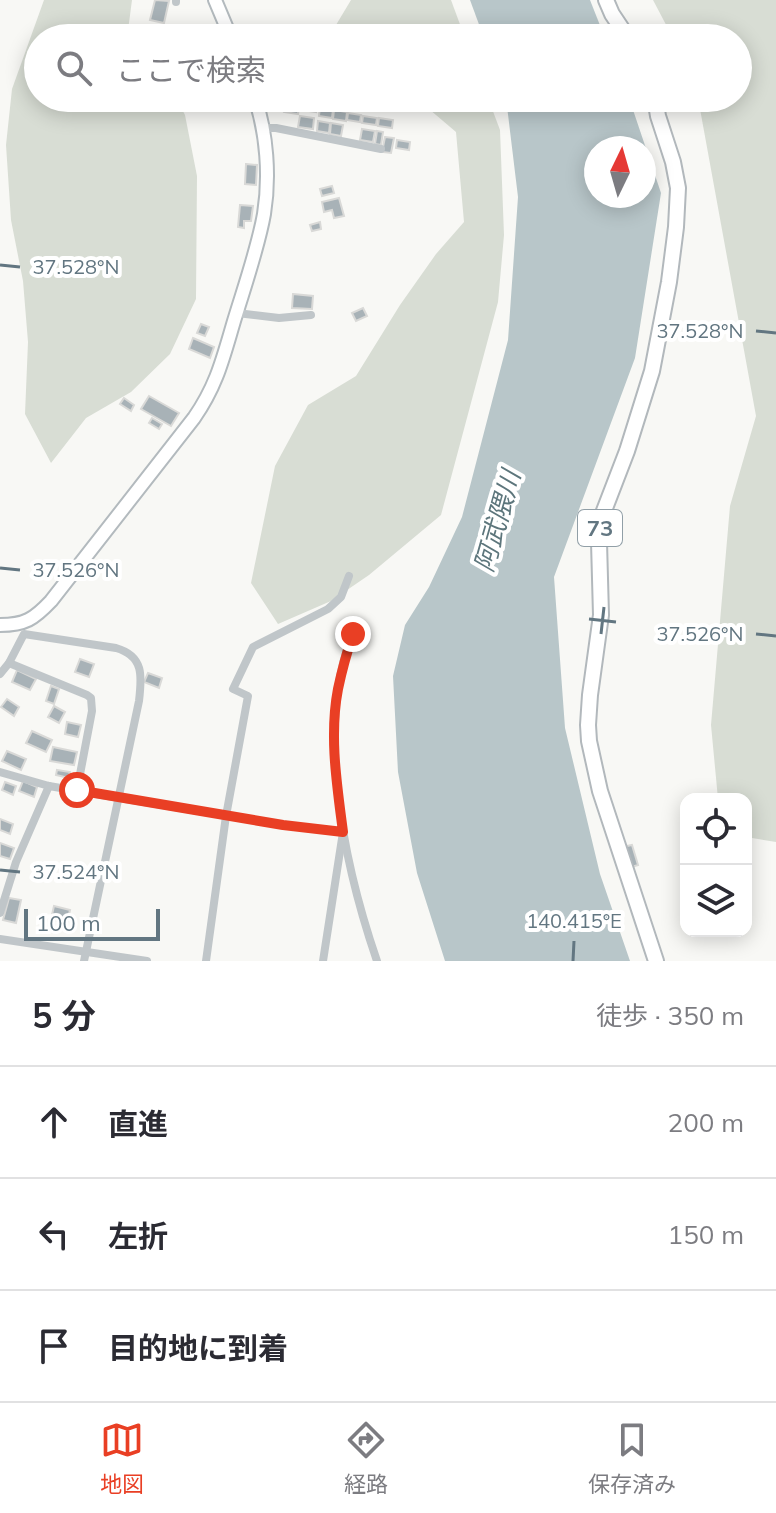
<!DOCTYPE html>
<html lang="ja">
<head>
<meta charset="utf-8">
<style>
  body { margin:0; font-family:Mulish,"Noto Sans JP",sans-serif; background:#f7f7f7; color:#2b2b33 }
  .controls { position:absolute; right:24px; bottom:24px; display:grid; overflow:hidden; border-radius:16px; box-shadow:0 4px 20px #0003 }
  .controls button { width:72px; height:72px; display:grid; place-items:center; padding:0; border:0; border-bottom:2px solid #e1e1e2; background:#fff; color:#2b2b33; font:40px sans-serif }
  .compass { position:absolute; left:584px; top:136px; width:72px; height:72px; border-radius:50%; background:#fff; box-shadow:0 4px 20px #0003; rotate:5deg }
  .scale { position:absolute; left:24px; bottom:20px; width:136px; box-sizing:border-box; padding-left:8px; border:4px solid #627681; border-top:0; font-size:22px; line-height:28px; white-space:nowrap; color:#627681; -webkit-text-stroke:6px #fff; paint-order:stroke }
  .stop { position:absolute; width:24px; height:24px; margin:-18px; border:6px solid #e93f24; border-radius:50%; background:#fff }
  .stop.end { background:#e93f24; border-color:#fff; box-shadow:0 2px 8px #0008 }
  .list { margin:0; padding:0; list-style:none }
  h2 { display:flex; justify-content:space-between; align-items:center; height:104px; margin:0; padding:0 32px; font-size:34px }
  h2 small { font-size:26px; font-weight:400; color:#7c7c81 }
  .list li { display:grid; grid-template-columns:52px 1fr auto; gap:24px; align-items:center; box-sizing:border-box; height:112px; padding:0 32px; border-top:2px solid #e1e1e2 }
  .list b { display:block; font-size:30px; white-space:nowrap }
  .list em { font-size:26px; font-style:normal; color:#7c7c81 }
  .icon { flex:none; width:44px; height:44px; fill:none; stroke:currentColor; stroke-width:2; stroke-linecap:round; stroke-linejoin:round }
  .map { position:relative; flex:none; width:776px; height:961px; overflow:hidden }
  .search { position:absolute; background:#fff; box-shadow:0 4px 20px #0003; left:24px; right:24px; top:24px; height:88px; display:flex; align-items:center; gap:20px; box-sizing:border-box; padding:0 28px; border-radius:44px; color:#7c7c81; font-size:30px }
  .sheet { height:440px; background:#fff }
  nav { display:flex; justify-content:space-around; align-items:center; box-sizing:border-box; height:112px; border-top:2px solid #e1e1e2; background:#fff; font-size:22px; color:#7c7c81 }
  nav a { display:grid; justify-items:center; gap:4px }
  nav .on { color:#e93f24 }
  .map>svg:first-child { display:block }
  .green { fill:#d8ddd4 }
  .water { fill:#b8c6c9; fill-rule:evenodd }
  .building { fill:#a8b2b7; stroke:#d9d9d7; stroke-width:2 }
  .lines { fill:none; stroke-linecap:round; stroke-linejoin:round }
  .secondary-casing { stroke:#b3babe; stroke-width:16 }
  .primary-casing { stroke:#b2b8bc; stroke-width:18 }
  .street { stroke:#c0c6c9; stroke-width:8 }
  .secondary { stroke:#fff; stroke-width:12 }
  .primary { stroke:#fff; stroke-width:14 }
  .route { stroke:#e93f24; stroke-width:10 }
  .ticks { fill:none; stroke:#627681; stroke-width:3 }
  .labels { text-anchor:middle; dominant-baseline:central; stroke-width:8; stroke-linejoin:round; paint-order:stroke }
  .shield { fill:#fff; stroke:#919fa7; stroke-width:2 }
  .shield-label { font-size:22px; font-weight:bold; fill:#627681 }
  .water-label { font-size:26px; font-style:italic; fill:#5d767c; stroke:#fff }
  .ticks-label { font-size:20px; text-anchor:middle; fill:#627681; stroke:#fff; stroke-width:8; stroke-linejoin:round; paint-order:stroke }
</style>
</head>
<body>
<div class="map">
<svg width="776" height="961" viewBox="0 0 776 961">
  <rect width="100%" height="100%" fill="#f8f8f5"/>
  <!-- green -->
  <g class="green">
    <polygon points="44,0 132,0 127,38 38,38 38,98 176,98 185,115 197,176 196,299 170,354 131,392 86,418 51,463 25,414 28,342 23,281 11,220 6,145 12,89"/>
    <polygon points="351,0 451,0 465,38 334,38 336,25"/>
    <polygon points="653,0 776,0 776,842 746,837 746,799 718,799 711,725 730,506 756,416 698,98 738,98 738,38 673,38"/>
    <polygon points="416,98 488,98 500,130 504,235 498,302 441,515 369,575 331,601 278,624 251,583 275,466 308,405 356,376 400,305 436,254 464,222 456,132"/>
  </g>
  <!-- water -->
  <g class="water">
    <polygon points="470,0 590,0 605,38 484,38"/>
    <path d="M506 98H629L661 193 635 358 554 577 565 728 600 874 630 961H445L417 873 398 772 393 676 405 625 429 587 462 517 508 340 518 197ZM596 148H644V196H596Z"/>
  </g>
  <!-- building -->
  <g class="building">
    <polygon points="155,0 169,1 164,23 150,20"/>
    <polygon points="286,98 300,98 298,114 284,112"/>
    <polygon points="303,104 316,107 316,112 302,110"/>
    <polygon points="320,107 333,109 332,118 319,116"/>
    <polygon points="334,110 347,112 346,121 333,119"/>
    <polygon points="348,113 361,115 360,122 347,120"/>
    <polygon points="300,116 314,118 313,129 298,127"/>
    <polygon points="363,116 377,118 376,125 362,123"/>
    <polygon points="379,118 393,120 392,128 378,126"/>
    <polygon points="318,121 330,123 329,133 317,131"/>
    <polygon points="331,123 343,125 341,136 330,134"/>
    <polygon points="362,129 375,131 373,142 360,140"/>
    <polygon points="377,131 383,132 381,145 375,144"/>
    <polygon points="385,137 394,138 391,153 382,152"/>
    <polygon points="397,140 410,142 409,150 396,148"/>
    <polygon points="246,164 257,165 256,185 245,184"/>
    <polygon points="332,186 334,193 322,196 320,189"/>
    <polygon points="339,198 344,216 334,218 332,210 324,212 322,202"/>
    <polygon points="240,205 253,206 251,221 244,221 244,228 238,227"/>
    <polygon points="320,222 321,229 312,231 310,225"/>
    <polygon points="293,294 313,296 312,309 292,308"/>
    <polygon points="363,308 367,316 356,321 352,313"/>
    <polygon points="201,324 209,327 205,336 197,333"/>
    <polygon points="193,338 214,347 210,358 189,349"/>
    <polygon points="149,396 179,413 171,426 141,409"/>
    <polygon points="124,398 134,405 131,411 120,404"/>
    <polygon points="152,418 162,424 159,429 149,423"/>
    <polygon points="80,659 94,664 89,677 75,672"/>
    <polygon points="17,670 36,679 30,690 12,682"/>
    <polygon points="148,673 162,678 159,688 144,682"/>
    <polygon points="51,686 59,689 54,704 46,701"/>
    <polygon points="7,699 19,707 14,716 1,707"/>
    <polygon points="54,706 65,712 59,723 48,717"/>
    <polygon points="67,722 81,725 78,737 65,734"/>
    <polygon points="32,731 52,740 46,752 26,743"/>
    <polygon points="53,747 77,752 74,765 50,761"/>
    <polygon points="7,751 26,759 21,770 2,761"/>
    <polygon points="57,770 70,772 69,778 56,775"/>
    <polygon points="23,781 37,787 34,797 19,791"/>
    <polygon points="5,782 16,786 13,795 2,790"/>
    <polygon points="0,819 13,824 10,834 0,830"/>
    <polygon points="0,843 14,848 10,859 0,856"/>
    <polygon points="632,845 638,865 628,868 622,847"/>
    <polygon points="9,898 21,900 16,923 3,920"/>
    <polygon points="54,906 70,910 67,923 51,919"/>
  </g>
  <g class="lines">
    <defs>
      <g id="secondary">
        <polyline points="215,0 231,38"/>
        <path d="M0 625C25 625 34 619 51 601L194 418C217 385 223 358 234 321 244 288 258 248 264 214 270 177 267 134 255 98"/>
      </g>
      <g id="primary">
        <polyline points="606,0 612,14 628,38"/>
        <polyline points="655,98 658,116 673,162 678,188 676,227 669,282 652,371 627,451 602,516 599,542 601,615 590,695 588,725 589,741 600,791 656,961"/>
      </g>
    </defs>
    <!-- secondary casing -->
    <use href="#secondary" class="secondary-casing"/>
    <!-- primary casing -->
    <use href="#primary" class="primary-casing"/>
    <!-- street -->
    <g class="street">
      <polyline points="176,2 176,0"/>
      <polyline points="263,128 276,128 381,149"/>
      <polyline points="237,313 279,318 311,315"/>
      <path d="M357 625C311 717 345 868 377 961"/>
      <polyline points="9,663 87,695 91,698 92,711 77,790"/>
      <path d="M0 674 9 663 24 634 116 648C144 656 142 676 139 701L84 961"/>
      <polyline points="0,772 49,786 119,798 283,825 343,832 323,961"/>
      <polyline points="0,913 16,862 49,786"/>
      <polyline points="0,939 147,961"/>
      <polyline points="206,961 226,816 248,696 233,689 253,647 328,609 341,597 349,576"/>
    </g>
    <!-- secondary -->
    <use href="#secondary" class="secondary"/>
    <!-- primary -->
    <use href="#primary" class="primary"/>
  </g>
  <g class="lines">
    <!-- route -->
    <path class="route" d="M77 790 283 825 343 832C337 785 329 736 338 689 342 670 347 652 353 634"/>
  </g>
  <!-- ticks -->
  <path class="ticks" d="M0 265 20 267M756 331 776 333M0 568 20 570M589 619 616 622M601 634 604 607M756 634 776 636M0 870 20 872M573 961 574 941"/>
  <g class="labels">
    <!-- shield labels -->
    <rect class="shield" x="578" y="510" width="44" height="36" rx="6"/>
    <g class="shield-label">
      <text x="600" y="528">73</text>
    </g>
    <!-- water labels -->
    <g class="water-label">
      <text transform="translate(497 521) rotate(-74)">阿武隈川</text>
    </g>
  </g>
  <g class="ticks-label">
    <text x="76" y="274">37.528°N</text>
    <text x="700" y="338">37.528°N</text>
    <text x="76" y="577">37.526°N</text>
    <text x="700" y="641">37.526°N</text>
    <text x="76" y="879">37.524°N</text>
    <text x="574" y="928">140.415°E</text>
  </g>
</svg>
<div class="controls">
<button><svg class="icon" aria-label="locate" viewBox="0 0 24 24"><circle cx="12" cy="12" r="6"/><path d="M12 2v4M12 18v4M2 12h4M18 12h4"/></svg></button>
<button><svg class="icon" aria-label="layers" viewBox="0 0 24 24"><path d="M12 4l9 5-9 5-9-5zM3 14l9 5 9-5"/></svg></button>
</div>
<svg class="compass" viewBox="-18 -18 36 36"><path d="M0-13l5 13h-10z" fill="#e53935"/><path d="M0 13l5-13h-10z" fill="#7c7c81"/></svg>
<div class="scale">100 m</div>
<div class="stop" style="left:77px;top:790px"></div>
<div class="stop end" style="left:353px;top:634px"></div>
<div class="search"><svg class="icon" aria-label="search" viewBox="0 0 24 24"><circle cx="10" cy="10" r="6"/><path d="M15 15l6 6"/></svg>ここで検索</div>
</div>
<section class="sheet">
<h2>5 分<small>徒歩 · 350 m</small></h2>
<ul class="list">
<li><svg class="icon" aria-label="ahead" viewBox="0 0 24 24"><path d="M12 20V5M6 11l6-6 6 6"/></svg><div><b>直進</b></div><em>200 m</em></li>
<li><svg class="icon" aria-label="left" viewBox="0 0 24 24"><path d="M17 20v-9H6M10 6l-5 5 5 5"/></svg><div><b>左折</b></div><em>150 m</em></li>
<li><svg class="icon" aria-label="arrive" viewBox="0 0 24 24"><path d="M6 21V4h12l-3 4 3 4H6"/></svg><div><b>目的地に到着</b></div></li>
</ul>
</section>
<nav>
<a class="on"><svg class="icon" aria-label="map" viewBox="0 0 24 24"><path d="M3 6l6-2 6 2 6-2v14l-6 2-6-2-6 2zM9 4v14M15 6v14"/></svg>地図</a>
<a><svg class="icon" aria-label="directions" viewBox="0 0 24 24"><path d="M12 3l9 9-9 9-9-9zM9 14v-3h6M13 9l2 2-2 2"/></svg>経路</a>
<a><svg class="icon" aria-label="saved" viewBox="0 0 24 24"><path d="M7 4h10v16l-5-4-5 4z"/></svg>保存済み</a>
</nav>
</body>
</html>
